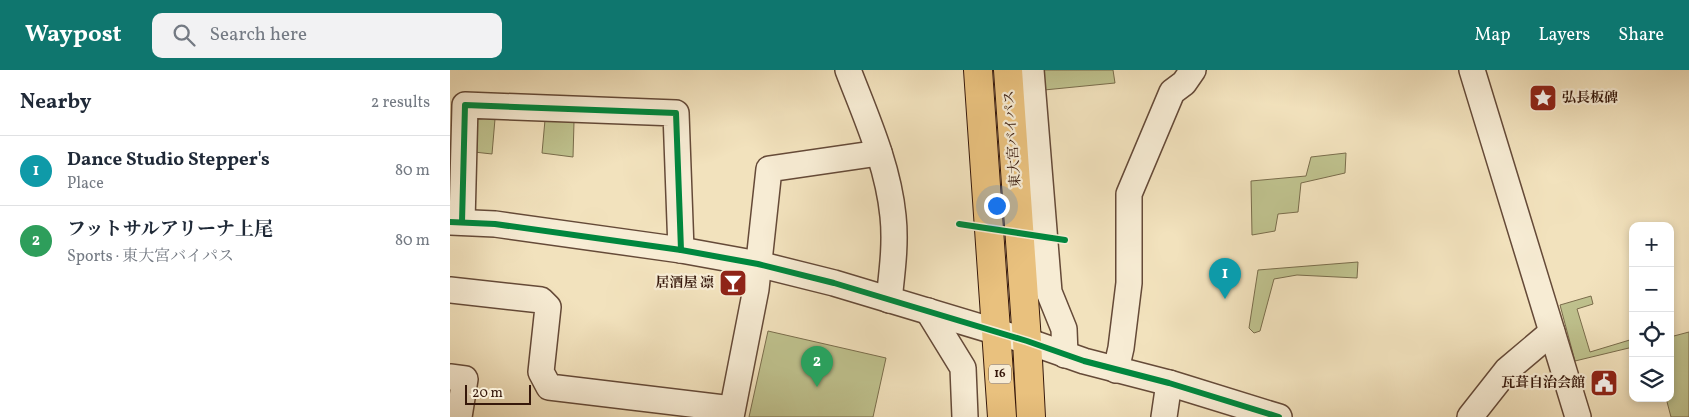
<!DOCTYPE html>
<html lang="en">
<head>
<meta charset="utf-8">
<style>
  body { margin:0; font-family:Vollkorn,"Noto Serif JP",serif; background:#f2f2f3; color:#1f2937 }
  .controls { position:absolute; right:15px; bottom:15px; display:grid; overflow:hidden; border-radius:10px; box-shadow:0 2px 8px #0003 }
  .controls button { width:45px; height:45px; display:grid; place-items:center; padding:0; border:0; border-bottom:1px solid #e0e1e3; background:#fff; color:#1f2937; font:25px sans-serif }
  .scale { position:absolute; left:15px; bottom:12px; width:66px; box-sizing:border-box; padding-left:5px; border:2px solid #36180b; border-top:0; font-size:14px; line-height:18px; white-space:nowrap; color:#36180b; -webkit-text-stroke:4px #f7ecd4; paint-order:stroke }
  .you { position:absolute; left:546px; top:135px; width:18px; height:18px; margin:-12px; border:4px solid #fff; border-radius:50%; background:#1a73e8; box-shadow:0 0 0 8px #1a73e833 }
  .badge { display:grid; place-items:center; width:32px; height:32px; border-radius:50%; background:#0f766e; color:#fff; font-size:16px; font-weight:700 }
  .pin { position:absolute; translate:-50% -41px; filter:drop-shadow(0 1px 2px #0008) }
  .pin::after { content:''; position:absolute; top:26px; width:18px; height:15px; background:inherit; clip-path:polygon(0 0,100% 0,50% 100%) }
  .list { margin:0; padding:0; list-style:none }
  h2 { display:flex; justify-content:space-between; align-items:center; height:65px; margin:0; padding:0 20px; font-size:21px }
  h2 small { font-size:16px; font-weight:400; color:#747a83 }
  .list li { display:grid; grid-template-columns:32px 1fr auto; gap:15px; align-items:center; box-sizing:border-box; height:70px; padding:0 20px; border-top:1px solid #e0e1e3 }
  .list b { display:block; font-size:19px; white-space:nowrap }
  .list p { margin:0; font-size:16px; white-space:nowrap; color:#747a83 }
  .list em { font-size:16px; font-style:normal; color:#747a83 }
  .icon { flex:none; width:28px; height:28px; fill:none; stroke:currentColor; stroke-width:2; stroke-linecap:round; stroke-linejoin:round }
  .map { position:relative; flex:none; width:1239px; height:347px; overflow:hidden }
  header { display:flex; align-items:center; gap:30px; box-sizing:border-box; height:70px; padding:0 25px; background:#0f766e; color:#fff }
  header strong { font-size:24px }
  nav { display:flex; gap:28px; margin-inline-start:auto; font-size:18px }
  .search { width:350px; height:45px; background:#f2f2f3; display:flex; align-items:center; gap:12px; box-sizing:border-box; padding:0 18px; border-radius:10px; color:#747a83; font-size:19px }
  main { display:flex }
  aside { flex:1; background:#fff }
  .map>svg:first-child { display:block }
  .green { fill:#bfc28e; stroke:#7a6d4c }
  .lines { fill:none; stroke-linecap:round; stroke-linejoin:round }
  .minor-casing { stroke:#654a38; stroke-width:28 }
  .highway-casing { stroke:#36180b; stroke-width:30 }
  .minor { stroke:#f7ecd4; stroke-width:25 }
  .highway { stroke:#e9c17e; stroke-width:28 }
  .cycleway-casing { stroke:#f7ecd4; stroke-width:9 }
  .cycleway { stroke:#00873e; stroke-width:6 }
  .labels { text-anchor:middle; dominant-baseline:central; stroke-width:4.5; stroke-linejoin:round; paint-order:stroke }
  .shield { fill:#f7ecd4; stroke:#705847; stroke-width:1 }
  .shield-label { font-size:12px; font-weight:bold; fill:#36180b }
  .poi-label { font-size:14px; font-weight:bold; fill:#36180b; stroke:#f7ecd4; text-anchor:end }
  .street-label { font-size:14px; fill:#36180b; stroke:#f7ecd4 }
</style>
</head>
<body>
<header>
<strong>Waypost</strong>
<div class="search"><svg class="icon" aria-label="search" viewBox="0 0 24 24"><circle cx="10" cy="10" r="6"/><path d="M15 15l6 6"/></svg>Search here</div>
<nav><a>Map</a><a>Layers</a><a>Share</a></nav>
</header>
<main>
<aside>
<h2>Nearby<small>2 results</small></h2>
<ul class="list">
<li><span class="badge" style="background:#0f9aa8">1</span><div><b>Dance Studio Stepper's</b><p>Place</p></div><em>80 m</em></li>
<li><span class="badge" style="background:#2e9e5b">2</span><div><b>フットサルアリーナ上尾</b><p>Sports · 東大宮バイパス</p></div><em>80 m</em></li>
</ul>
</aside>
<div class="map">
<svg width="1239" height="347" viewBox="0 0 1239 347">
  <rect width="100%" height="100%" fill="#f2e2bd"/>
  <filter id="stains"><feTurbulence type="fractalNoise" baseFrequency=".004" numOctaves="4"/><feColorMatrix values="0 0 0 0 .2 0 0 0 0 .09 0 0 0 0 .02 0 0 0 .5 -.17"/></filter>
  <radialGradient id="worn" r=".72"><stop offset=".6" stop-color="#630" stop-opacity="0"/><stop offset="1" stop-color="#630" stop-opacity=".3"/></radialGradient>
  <!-- green -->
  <g class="green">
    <polygon points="593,0 663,0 665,13 594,20"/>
    <polygon points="32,46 45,49 42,84 24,82 24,54"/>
    <polygon points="95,50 124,52 123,87 92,83"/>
    <polygon points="896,83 895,103 851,113 848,142 828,144 825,161 802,165 801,111 856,106 861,87"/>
    <polygon points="908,192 907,208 847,205 824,209 810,261 804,263 799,258 808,200"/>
    <polygon points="1141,226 1143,234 1127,239 1140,282 1183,269 1183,277 1125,291 1110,235"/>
    <polygon points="318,261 436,288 423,347 299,347"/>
    <polygon points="1239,262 1239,347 1221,347 1216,328 1220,328 1220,267"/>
  </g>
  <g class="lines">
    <defs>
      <g id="minor">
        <path d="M398 0C416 47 438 95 443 146 446 174 442 202 439 230"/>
        <polyline points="581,0 599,222 614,259 615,285"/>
        <polyline points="1022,0 1128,347"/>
        <polyline points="0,152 45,154 231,180 308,194 384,213 577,271 634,291 719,313 829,347"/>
        <polyline points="12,152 15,35 226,43 231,180"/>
        <polyline points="0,220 91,230 98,237 91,302 99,317 282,339"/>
        <polyline points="478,241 513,298 515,347"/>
        <polyline points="666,300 671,278 679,213 679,124 722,22 734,13 743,0"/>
        <polyline points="0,307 15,309 9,347"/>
        <polyline points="281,347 306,219 319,99 429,83"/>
        <polyline points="714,347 719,313"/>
        <polyline points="1020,347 1057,300 1102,262"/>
      </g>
      <g id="highway">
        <polyline points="528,0 552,347"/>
        <polyline points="558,0 577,271 581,347"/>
      </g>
    </defs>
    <!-- minor casing -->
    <use href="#minor" class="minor-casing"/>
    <!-- highway casing -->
    <use href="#highway" class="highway-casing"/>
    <!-- minor -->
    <use href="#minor" class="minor"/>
    <!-- highway -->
    <use href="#highway" class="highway"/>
    <defs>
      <g id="cycleway">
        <polyline points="0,152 45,154 231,180 308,194 384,213 577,271 634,291 719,313 829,347"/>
        <polyline points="12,152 15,35 226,43 231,180"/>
        <polyline points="509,154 615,170"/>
      </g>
    </defs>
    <!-- cycleway casing -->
    <use href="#cycleway" class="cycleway-casing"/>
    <!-- cycleway -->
    <use href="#cycleway" class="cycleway"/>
  </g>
  <!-- icons -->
  <defs>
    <symbol id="sight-square" viewBox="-11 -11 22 22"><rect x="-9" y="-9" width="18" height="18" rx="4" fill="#8f2418" stroke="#f7ecd4"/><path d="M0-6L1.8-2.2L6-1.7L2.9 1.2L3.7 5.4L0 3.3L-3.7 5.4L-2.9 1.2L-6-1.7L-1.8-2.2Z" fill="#fff"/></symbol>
    <symbol id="bar-square" viewBox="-11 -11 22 22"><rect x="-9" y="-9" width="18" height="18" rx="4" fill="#8f2418" stroke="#f7ecd4"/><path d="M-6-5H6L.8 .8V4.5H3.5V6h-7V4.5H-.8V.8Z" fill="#fff"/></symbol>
    <symbol id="civic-square" viewBox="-11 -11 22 22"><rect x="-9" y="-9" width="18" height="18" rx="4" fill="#8f2418" stroke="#f7ecd4"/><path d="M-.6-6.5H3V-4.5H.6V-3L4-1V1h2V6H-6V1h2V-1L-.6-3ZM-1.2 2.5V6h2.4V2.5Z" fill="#fff"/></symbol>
  </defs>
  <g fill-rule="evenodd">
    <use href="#sight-square" x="1077" y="12" width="32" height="32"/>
    <use href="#bar-square" x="267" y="197" width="32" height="32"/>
    <use href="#civic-square" x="1138" y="297" width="32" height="32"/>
  </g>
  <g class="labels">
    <!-- shield labels -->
    <rect class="shield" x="539" y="294.5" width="22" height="19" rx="4"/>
    <g class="shield-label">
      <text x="550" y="304">16</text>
    </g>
    <!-- poi labels -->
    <g class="poi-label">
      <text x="1112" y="28" text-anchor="start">弘長板碑</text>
      <text x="264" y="213">居酒屋 凛</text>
      <text x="1135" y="313">瓦葺自治会館</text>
    </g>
    <!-- street labels -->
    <g class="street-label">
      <text transform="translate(563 69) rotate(-94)">東大宮バイパス</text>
    </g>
  </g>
  <rect width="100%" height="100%" filter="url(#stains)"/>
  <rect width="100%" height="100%" fill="url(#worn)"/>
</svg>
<div class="controls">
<button>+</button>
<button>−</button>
<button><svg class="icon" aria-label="locate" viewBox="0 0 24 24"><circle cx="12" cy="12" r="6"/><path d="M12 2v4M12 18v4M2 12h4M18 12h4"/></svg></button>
<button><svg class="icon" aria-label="layers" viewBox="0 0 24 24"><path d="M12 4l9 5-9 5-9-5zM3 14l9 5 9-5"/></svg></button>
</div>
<div class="scale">20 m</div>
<div class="you"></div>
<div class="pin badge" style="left:775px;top:229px;background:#0f9aa8">1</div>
<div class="pin badge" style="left:367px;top:317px;background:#2e9e5b">2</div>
</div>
</main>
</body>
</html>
